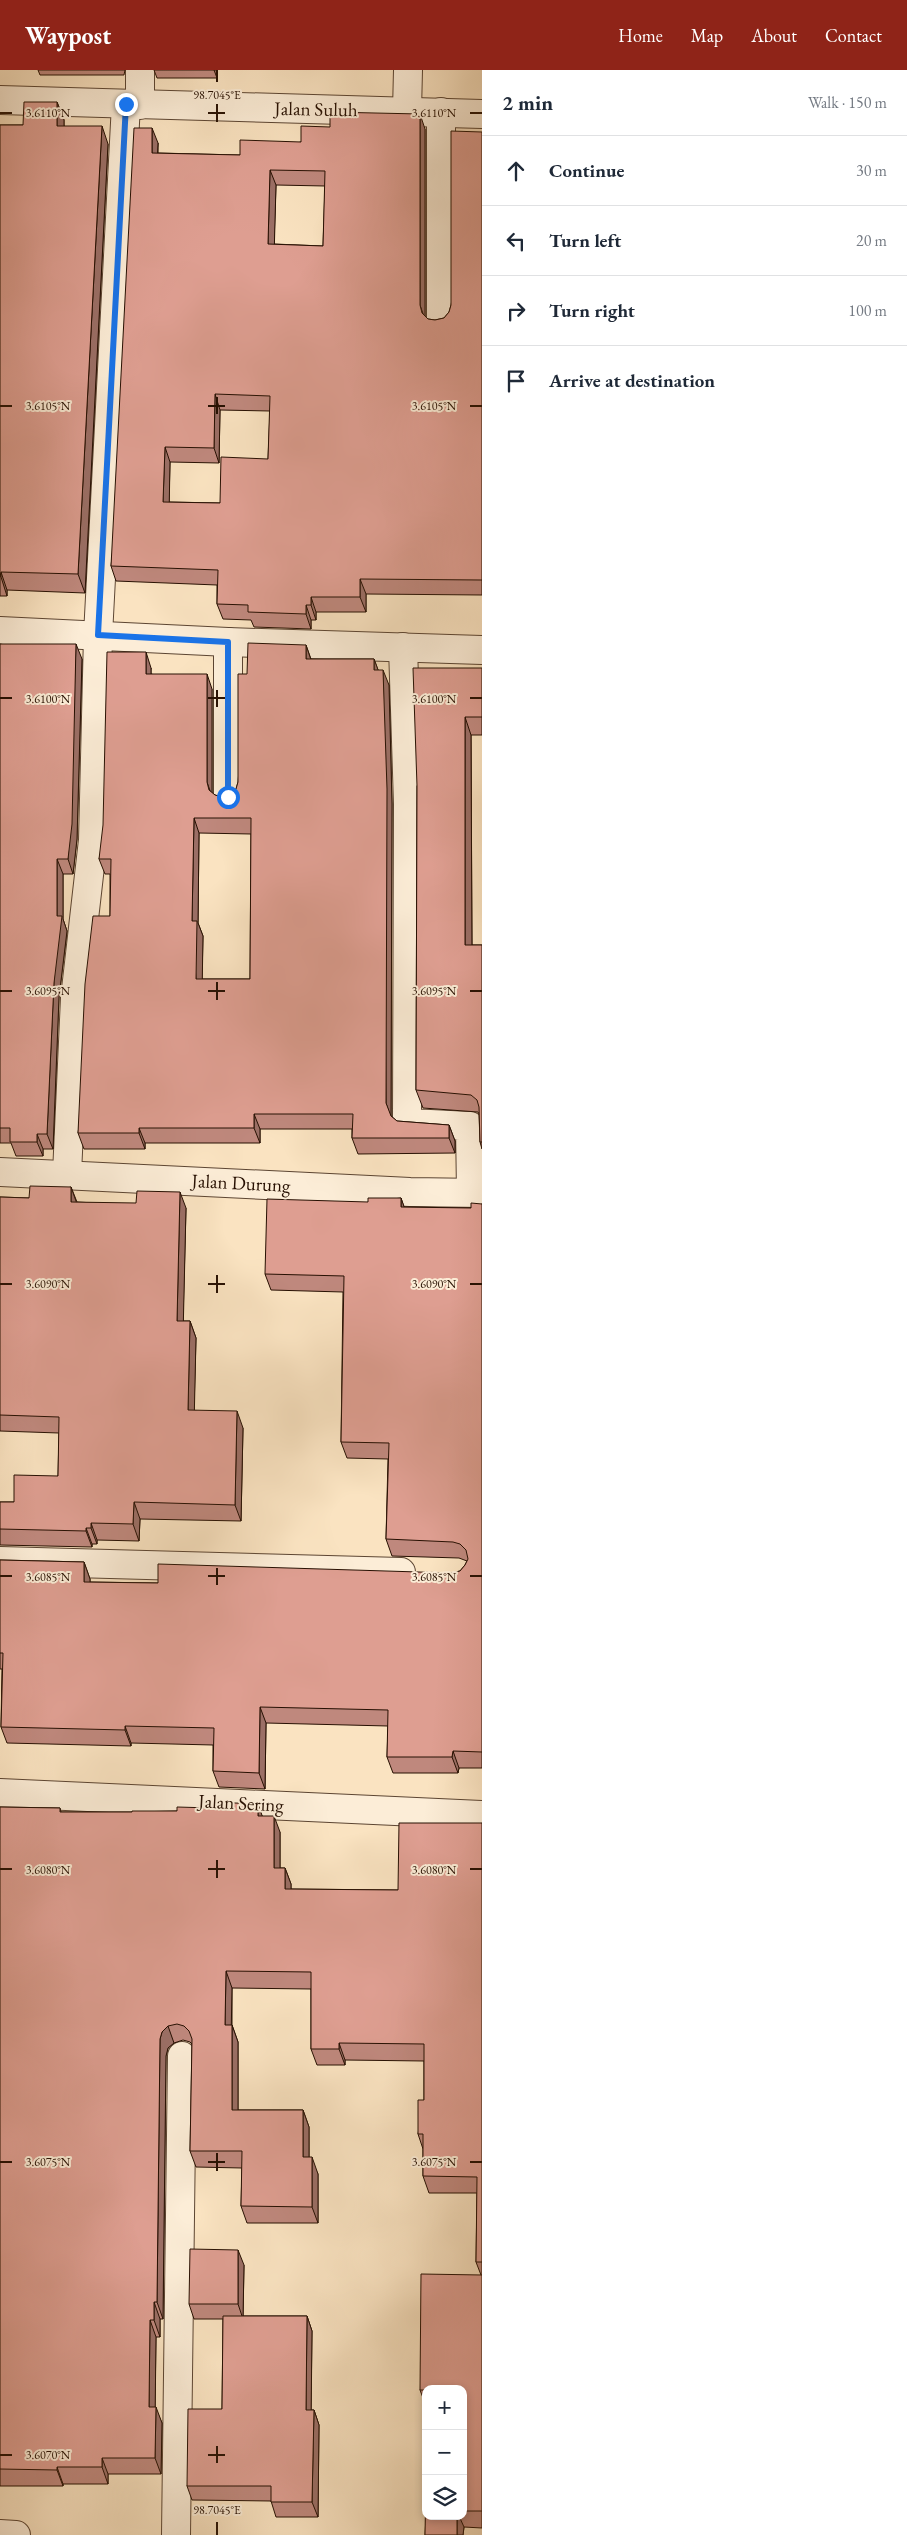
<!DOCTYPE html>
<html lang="en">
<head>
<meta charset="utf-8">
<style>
  body { margin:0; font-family:"EB Garamond",serif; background:#f6f6f7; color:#1f2937 }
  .controls { position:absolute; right:15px; bottom:15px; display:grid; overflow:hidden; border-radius:10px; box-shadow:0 2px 8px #0003 }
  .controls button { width:45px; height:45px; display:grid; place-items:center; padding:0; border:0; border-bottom:1px solid #e0e1e3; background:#fff; color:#1f2937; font:25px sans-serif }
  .stop { position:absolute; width:15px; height:15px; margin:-11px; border:4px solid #1a73e8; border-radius:50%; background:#fff }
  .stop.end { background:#1a73e8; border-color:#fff; box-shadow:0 1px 5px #0008 }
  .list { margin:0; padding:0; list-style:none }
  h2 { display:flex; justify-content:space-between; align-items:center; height:65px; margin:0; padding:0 20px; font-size:21px }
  h2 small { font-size:16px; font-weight:400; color:#747a83 }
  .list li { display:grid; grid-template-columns:32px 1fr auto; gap:15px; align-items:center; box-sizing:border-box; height:70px; padding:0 20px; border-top:1px solid #e0e1e3 }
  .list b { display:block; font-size:19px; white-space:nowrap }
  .list em { font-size:16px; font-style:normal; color:#747a83 }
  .icon { flex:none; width:28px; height:28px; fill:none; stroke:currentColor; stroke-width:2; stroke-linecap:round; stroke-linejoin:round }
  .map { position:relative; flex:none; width:482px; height:2465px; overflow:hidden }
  header { display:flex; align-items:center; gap:30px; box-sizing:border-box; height:70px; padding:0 25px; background:#8f2418; color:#fff }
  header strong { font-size:24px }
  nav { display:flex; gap:28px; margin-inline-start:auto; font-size:18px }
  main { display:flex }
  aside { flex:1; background:#fff }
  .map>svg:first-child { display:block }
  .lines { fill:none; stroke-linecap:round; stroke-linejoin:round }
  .minor-casing { stroke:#5c4532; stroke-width:30 }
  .minor { stroke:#fcedd7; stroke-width:28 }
  .wall { fill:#bf887d; stroke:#271002; fill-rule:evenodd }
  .shaded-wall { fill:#9b6f66; stroke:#271002 }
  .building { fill:#de9e91; stroke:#271002; fill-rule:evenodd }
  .route { stroke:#1a73e8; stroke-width:6 }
  .ticks { fill:none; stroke:#271002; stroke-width:2 }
  .labels { text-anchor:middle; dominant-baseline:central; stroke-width:4; stroke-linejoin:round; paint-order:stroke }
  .street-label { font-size:19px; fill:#271002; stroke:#fcedd7 }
  .ticks-label { font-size:12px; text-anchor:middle; fill:#271002; stroke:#fcedd7; stroke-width:4; stroke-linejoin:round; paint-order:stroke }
</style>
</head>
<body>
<header>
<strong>Waypost</strong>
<nav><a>Home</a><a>Map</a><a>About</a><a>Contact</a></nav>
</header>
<main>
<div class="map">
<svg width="482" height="2465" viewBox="0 0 482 2465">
  <rect width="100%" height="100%" fill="#fae3c1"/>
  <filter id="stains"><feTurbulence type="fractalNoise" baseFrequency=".004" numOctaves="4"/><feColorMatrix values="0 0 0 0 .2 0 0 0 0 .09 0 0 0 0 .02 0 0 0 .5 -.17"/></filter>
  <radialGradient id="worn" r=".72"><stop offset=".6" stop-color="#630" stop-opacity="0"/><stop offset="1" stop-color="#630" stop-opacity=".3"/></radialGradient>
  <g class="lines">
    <defs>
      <g id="minor">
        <polyline points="140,0 140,35"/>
        <polyline points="0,30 482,44"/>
        <polyline points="407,41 408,0"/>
        <polyline points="441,250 441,42"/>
        <polyline points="0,561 228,572 482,580"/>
        <polyline points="403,577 408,734 407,1048 410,1053 470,1056 471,1122"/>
        <polyline points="228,727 228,572"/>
        <polyline points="0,1102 410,1122 482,1123"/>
        <polyline points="67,1104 75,928 93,770 98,565 126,34"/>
        <polyline points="0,1491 401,1502"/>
        <polyline points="0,1723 482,1745"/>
        <polyline points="0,2464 16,2465"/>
        <polyline points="176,2465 182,1986"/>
      </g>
    </defs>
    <!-- minor casing -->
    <use href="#minor" class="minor-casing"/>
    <!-- minor -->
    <use href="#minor" class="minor"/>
  </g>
  <!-- wall -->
  <g class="wall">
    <polygon points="38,0 125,0 124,5 40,5"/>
    <polygon points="154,0 217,0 217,8 157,8"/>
    <polygon points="57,32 64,50 64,56 108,74 85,523 7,520 7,526 0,526 0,55 23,55"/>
    <path d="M425 59V246L428 249 435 250 444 248 449 242 451 235 482 62V525L366 524V542H316V550H311V559L254 557 251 550 223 549 217 534V515L116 511 111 496 158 73V83L240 85 301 72ZM276 115 325 116 323 176 274 174ZM220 340 270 341 268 389 220 433 169 432 170 392 219 393Z"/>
    <polygon points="0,574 82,589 77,769 73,804 63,804 63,849 67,861 59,927 53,1079 43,1079 43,1086 16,1086 11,1073 0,1073"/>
    <path d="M306 575 311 589H374L378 600 389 615 392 734 391 1046 397 1051 449 1055 455 1071V1083L358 1084 352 1068V1059H260V1073H145V1079H84L78 1063 110 846V804H105L99 789 151 598V604L212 619V723L215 725 222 727 231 725 236 719 238 712 247 604ZM199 763 251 764 250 909H202L203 866 198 853Z"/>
    <polygon points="482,598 482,665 471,665 472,875 482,875 482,1079 480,1072 479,1044 478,1042 423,1038 416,1020 417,716"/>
    <polygon points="71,1117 77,1132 186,1138 183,1251 190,1251 196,1268 194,1340 243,1358 241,1451 140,1449 139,1471 97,1470 97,1474 92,1474 92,1477 0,1475 0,1432 14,1432 58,1406 59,1363 0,1361 0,1127 29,1128"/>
    <polygon points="401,1128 404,1137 471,1138 482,1134 482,1698 459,1698 458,1703 393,1703 387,1687 388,1656 266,1653 265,1719 219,1717 213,1701 213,1675 131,1673 131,1676 7,1673 1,1657 2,1599 0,1599 0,1490 84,1492 90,1509 90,1512 158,1513 451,1503 460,1501 465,1495 467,1491 459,1488 392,1486 386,1469 388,1389 347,1388 341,1372 343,1222 271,1220 265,1204 368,1132"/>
    <polygon points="258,1734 262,1746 280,1762 280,1798 285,1798 291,1814 291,1819 398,1820 482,1753 482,2458 464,2457 463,2465 425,2465 426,2446 463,2446 463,2319 426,2319 426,2336 420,2320 481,2205 476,2192 477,2123 429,2123 423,2106 423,2079 418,2064 424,2030 424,1991 345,1990 345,1995 317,1995 311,1979 311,1919 232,1918 232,1955 238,1972 238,2040 303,2040 309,2057 309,2087 318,2104 318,2153 247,2153 241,2136 242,2098 196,2097 190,2081 192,1974 190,1972 183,1970 174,1973 168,1978 166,1986 163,2249 160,2249 160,2267 156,2267 155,2337 162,2353 161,2404 108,2404 108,2414 63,2414 63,2416 0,2416 0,1737 60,1738 61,1742 132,1742 177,1741 212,1738"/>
    <polygon points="244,2195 243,2246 307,2246 312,2261 311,2340 314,2340 319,2355 318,2447 276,2447 271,2431 192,2430 187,2416 222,2339 223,2249 194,2249 189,2234"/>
  </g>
  <!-- shaded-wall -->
  <g class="shaded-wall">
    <polygon points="214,0 217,0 217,8"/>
    <polygon points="57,32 64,50 64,74 57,56"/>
    <polygon points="420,44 425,59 425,250 428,258 420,235"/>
    <polygon points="102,56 108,74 85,523 78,504"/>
    <polygon points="152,58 158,73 157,98 152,83"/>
    <polygon points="270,100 276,115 274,189 268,174"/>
    <polygon points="215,324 220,340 219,393 214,378"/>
    <polygon points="165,377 170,392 169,447 163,432"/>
    <polygon points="1,502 7,520 7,526 1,507"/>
    <polygon points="360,509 366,524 366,542 360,527"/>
    <polygon points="311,527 316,542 316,550 311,535"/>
    <polygon points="306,535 311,550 311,559 306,544"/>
    <polygon points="76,574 82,589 77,769 73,804 68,789"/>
    <polygon points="306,575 311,590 306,589"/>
    <polygon points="146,582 151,598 151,619 146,604"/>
    <polygon points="374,589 380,605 374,600"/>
    <polygon points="383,600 389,615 392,734 391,1048 386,1033"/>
    <polygon points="207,604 212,619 212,727 215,735 207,712"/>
    <polygon points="465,647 471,665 472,892 465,875"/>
    <polygon points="194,748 199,763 198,853 203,866 202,925 196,909 192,851"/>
    <polygon points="57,789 63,804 63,849 67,861 59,927 53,1079 47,1064 57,846"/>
    <polygon points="254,1044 260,1059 260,1073 254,1058"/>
    <polygon points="449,1055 455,1071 455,1083 449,1068"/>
    <polygon points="139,1058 145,1073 145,1079 139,1063"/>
    <polygon points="37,1064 43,1079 43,1086 37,1072"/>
    <polygon points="71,1117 77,1134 71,1132"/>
    <polygon points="180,1122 186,1138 183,1267 177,1251"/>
    <polygon points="401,1128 407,1145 401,1137"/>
    <polygon points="190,1251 196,1268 194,1357 188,1340"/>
    <polygon points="237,1341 243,1358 241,1451 235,1435"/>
    <polygon points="134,1432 140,1449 139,1471 133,1454"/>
    <polygon points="91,1453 97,1470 97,1474 91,1458"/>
    <polygon points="86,1458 92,1474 92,1477 86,1461"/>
    <polygon points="84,1492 90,1509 90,1528 84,1512"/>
    <polygon points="260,1637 266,1653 265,1719 259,1703"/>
    <polygon points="125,1656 131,1673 131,1676 125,1660"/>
    <polygon points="453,1681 459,1698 458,1703 452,1687"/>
    <polygon points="258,1734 264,1751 258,1746"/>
    <polygon points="274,1746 280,1762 280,1814 274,1798"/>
    <polygon points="285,1798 291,1814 291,1835 285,1819"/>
    <polygon points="226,1901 232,1918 231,1972 225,1955"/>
    <polygon points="232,1955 238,1972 238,2057 232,2040"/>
    <polygon points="168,1956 174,1973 168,1978 166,1986 163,2249 157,2232 160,1969 162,1962"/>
    <polygon points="339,1973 345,1990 345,1995 339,1979"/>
    <polygon points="303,2040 309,2057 309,2104 303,2087"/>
    <polygon points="312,2087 318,2104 318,2153 312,2137"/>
    <polygon points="238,2180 244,2195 243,2249 238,2234"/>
    <polygon points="154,2232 160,2249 160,2267 154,2250"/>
    <polygon points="307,2246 312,2261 311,2355 306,2340"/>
    <polygon points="150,2250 156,2267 155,2353 149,2337"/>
    <polygon points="156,2337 162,2353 161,2404 155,2388"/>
    <polygon points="314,2340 319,2355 318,2447 312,2432"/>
    <polygon points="102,2388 108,2404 108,2414 102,2397"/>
    <polygon points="57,2397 63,2414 63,2416 57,2400"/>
    <polygon points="457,2446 459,2446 464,2457 463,2465 457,2465"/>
  </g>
  <!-- building -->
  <g class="building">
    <polygon points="24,32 57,32 57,56 102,56 78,504 1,502 0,507 0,55 23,55"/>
    <path d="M330 42 420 44V235L422 243 428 249 435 250 444 248 449 242 451 235V61L482 62V510L360 509V527H311V535H306V544L248 542V535L217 534 218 500 111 496 134 58H152V83L240 85V70L301 72V56L330 57ZM270 100 325 101 323 176 268 174ZM215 324 270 326 268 389 221 387 220 433 163 432 165 377 214 378Z"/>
    <path d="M248 573 306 575V589H374V600H383L387 719 386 1033 391 1046 397 1051 449 1055V1068H352L353 1044H254V1058H139V1063H78L85 914 93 846H110L111 789H99L103 755 107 582H146V604H207V712L209 720 215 725 222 727 231 725 236 719 238 712V604H247ZM194 748H251L250 909H196L197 851H192Z"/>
    <polygon points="0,574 76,574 72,754 68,789 57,789 57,846 62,846 54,913 47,1064 37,1064 37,1072 10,1072 10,1058 0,1058"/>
    <polygon points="413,598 482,598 482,647 465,647 465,875 482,875 482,1072 480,1072 479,1037 477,1030 471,1025 416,1020 417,716"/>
    <polygon points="30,1116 71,1117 71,1132 136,1133 137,1121 180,1122 177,1251 190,1251 188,1340 237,1341 235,1435 134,1432 133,1454 91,1453 91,1458 86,1458 86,1461 0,1459 0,1432 14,1432 14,1405 58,1406 59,1347 0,1345 0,1127 29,1128"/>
    <polygon points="368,1128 401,1128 401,1137 471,1138 471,1133 482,1134 482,1682 453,1681 452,1687 387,1687 388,1640 260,1637 259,1703 213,1701 214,1658 125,1656 125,1660 1,1657 3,1583 0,1583 0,1490 84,1492 84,1512 158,1513 158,1494 451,1503 460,1501 465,1495 468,1489 466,1480 460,1474 453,1472 386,1469 389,1373 341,1372 344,1206 265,1204 267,1129 368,1132"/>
    <polygon points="212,1732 258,1734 258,1746 274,1746 274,1798 285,1798 285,1819 398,1820 399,1753 482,1753 482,2192 476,2192 477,2107 423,2106 423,2064 418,2064 418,2030 424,2030 424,1974 339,1973 339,1979 311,1979 311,1902 226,1901 225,1955 232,1955 232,2040 303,2040 303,2087 312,2087 312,2137 241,2136 242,2081 190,2081 192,1969 189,1961 184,1956 177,1954 168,1956 162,1962 160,1969 157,2232 154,2232 154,2250 150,2250 149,2337 156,2337 155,2388 102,2388 102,2397 57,2397 57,2400 0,2399 0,1737 60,1738 60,1742 132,1742 132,1741 177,1741 177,1737 212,1738"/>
    <polygon points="190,2179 238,2180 238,2234 189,2234"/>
    <polygon points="421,2204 482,2205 482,2441 463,2441 463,2319 426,2319 426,2320 420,2320"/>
    <polygon points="223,2246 307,2246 306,2340 314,2340 312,2432 271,2432 271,2416 187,2416 188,2339 222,2339"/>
    <polygon points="426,2407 426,2446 457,2446 457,2465 425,2465"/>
  </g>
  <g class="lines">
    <!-- route -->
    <polyline class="route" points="126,34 98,565 228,572 228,727"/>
  </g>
  <!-- ticks -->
  <path class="ticks" d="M217 0V12M217 34V52M0 43H12M208 43H225M470 43H482M217 327V344M0 336H12M208 336H225M470 336H482M217 620V637M0 628H12M208 628H225M470 628H482M217 912V930M0 921H12M208 921H225M470 921H482M217 1205V1223M0 1214H12M208 1214H225M470 1214H482M217 1498V1515M0 1506H12M208 1506H225M470 1506H482M217 1790V1808M0 1799H12M208 1799H225M470 1799H482M217 2083V2101M0 2092H12M208 2092H225M470 2092H482M217 2376V2393M0 2385H12M208 2385H225M217 2452V2465"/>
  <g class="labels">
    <!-- street labels -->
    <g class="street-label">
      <text transform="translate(316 39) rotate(1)">Jalan Suluh</text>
      <text transform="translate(241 1113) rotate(3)">Jalan Durung</text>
      <text transform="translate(241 1733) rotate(3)">Jalan Sering</text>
    </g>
  </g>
  <g class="ticks-label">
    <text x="217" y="29">98.7045°E</text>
    <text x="48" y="47">3.6110°N</text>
    <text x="434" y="47">3.6110°N</text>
    <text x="48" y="340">3.6105°N</text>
    <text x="434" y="340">3.6105°N</text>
    <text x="48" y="633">3.6100°N</text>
    <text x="434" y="633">3.6100°N</text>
    <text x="48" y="925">3.6095°N</text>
    <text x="434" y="925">3.6095°N</text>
    <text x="48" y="1218">3.6090°N</text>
    <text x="434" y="1218">3.6090°N</text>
    <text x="48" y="1511">3.6085°N</text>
    <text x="434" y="1511">3.6085°N</text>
    <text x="48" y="1804">3.6080°N</text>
    <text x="434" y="1804">3.6080°N</text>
    <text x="48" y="2096">3.6075°N</text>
    <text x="434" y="2096">3.6075°N</text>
    <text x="48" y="2389">3.6070°N</text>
    <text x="217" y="2444">98.7045°E</text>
  </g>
  <rect width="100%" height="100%" filter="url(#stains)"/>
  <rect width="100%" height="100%" fill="url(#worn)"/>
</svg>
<div class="controls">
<button>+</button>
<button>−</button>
<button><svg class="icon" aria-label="layers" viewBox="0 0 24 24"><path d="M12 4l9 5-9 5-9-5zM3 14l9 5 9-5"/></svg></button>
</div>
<div class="stop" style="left:228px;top:727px"></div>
<div class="stop end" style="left:126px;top:34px"></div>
</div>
<aside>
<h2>2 min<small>Walk · 150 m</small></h2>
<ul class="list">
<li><svg class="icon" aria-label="ahead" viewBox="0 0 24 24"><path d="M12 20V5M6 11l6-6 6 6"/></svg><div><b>Continue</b></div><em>30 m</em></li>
<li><svg class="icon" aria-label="left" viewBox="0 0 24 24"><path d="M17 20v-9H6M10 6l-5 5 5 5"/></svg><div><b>Turn left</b></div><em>20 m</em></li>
<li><svg class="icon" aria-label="right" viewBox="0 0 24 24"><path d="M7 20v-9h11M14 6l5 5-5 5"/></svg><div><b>Turn right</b></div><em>100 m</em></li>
<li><svg class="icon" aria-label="arrive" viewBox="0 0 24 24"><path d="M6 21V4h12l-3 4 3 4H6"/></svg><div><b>Arrive at destination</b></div></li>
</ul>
</aside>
</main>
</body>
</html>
